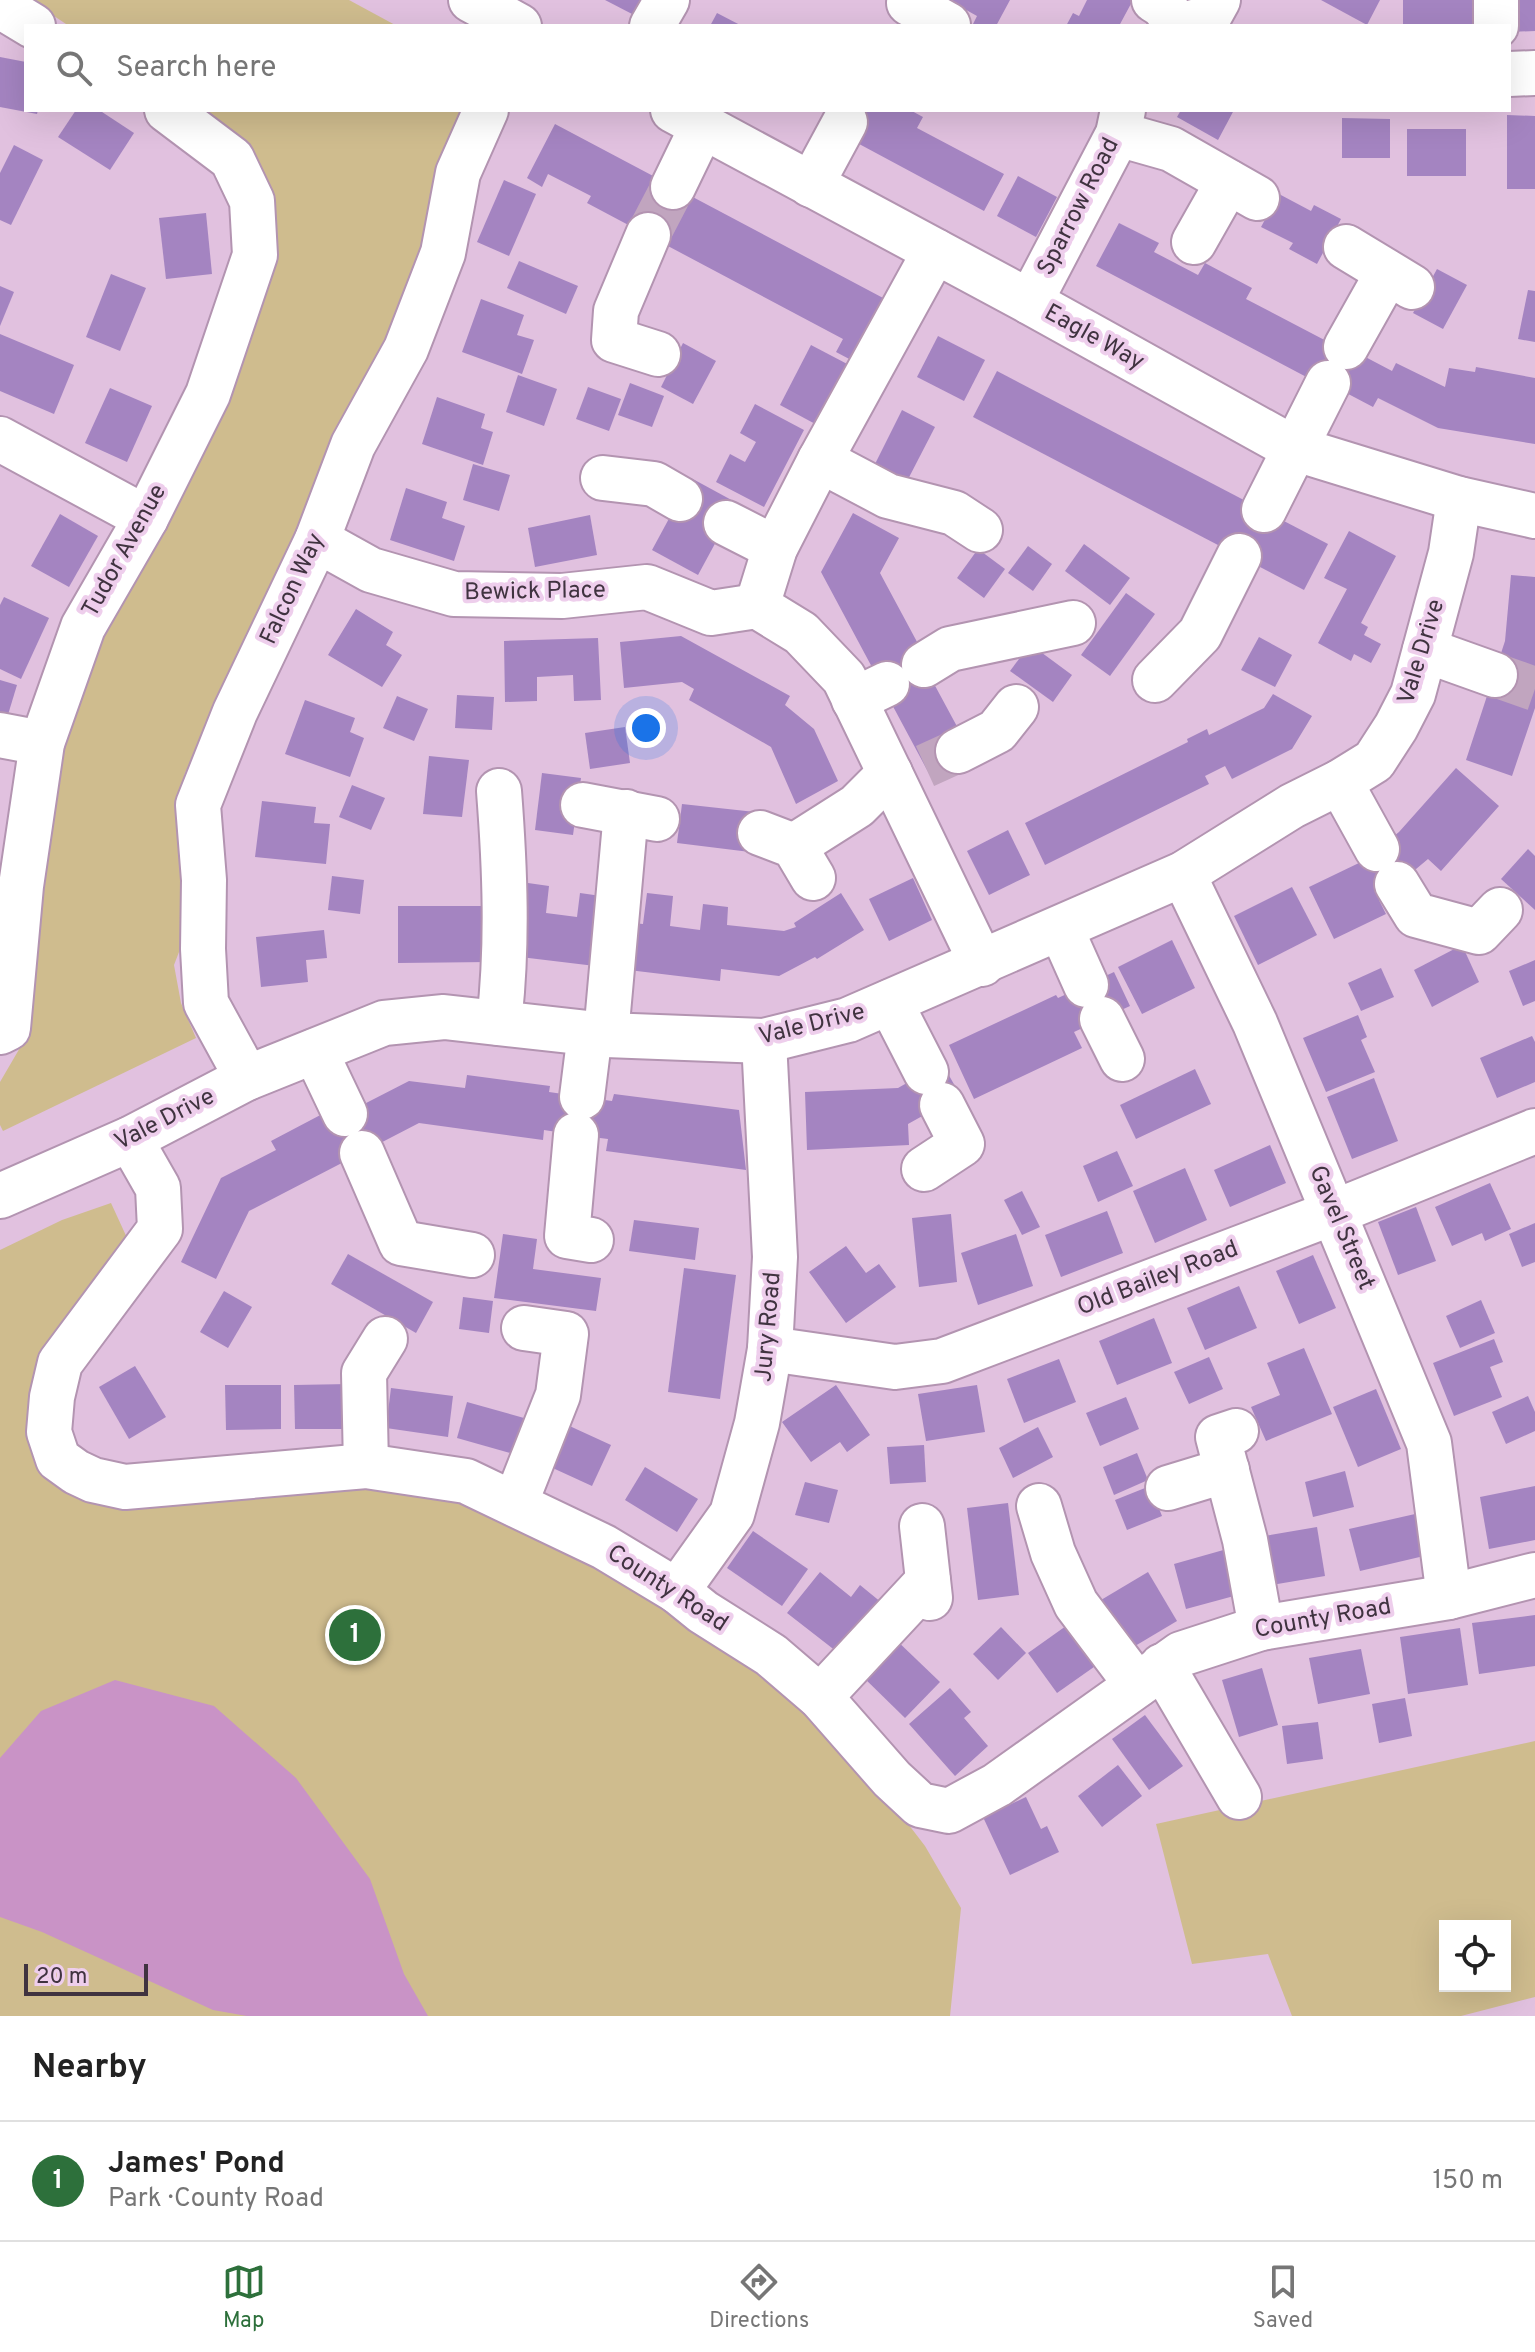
<!DOCTYPE html>
<html lang="en">
<head>
<meta charset="utf-8">
<style>
  body { margin:0; font-family:Overpass,sans-serif; background:#f2f2f2; color:#222 }
  .controls { position:absolute; right:24px; bottom:24px; display:grid; overflow:hidden; border-radius:0px; box-shadow:0 8px 32px #0002 }
  .controls button { width:72px; height:72px; display:grid; place-items:center; padding:0; border:0; border-bottom:2px solid #e0e0e0; background:#fff; color:#222; font:40px sans-serif }
  .scale { position:absolute; left:24px; bottom:20px; width:124px; box-sizing:border-box; padding-left:8px; border:4px solid #403340; border-top:0; font-size:22px; line-height:28px; white-space:nowrap; color:#403340; -webkit-text-stroke:6px #eeceec; paint-order:stroke }
  .you { position:absolute; left:646px; top:728px; width:28px; height:28px; margin:-20px; border:6px solid #fff; border-radius:50%; background:#1a73e8; box-shadow:0 0 0 12px #1a73e833 }
  .badge { display:grid; place-items:center; width:52px; height:52px; border-radius:50%; background:#2d703b; color:#fff; font-size:26px; font-weight:700 }
  .pin { position:absolute; translate:-50% -50%; border:4px solid #fff; box-shadow:0 2px 8px #0006 }
  .list { margin:0; padding:0; list-style:none }
  h2 { display:flex; justify-content:space-between; align-items:center; height:104px; margin:0; padding:0 32px; font-size:34px }
  h2 small { font-size:26px; font-weight:400; color:#767676 }
  .list li { display:grid; grid-template-columns:52px 1fr auto; gap:24px; align-items:center; box-sizing:border-box; height:120px; padding:0 32px; border-top:2px solid #e0e0e0 }
  .list b { display:block; font-size:30px; white-space:nowrap }
  .list p { margin:0; font-size:26px; white-space:nowrap; color:#767676 }
  .list em { font-size:26px; font-style:normal; color:#767676 }
  .icon { flex:none; width:44px; height:44px; fill:none; stroke:currentColor; stroke-width:2; stroke-linecap:round; stroke-linejoin:round }
  .map { position:relative; flex:none; width:1535px; height:2016px; overflow:hidden }
  .search { position:absolute; background:#fff; box-shadow:0 8px 32px #0002; left:24px; right:24px; top:24px; height:88px; display:flex; align-items:center; gap:20px; box-sizing:border-box; padding:0 28px; border-radius:0px; color:#767676; font-size:30px }
  .sheet { height:224px; background:#fff }
  nav { display:flex; justify-content:space-around; align-items:center; box-sizing:border-box; height:112px; border-top:2px solid #e0e0e0; background:#fff; font-size:22px; color:#767676 }
  nav a { display:grid; justify-items:center; gap:4px }
  nav .on { color:#2d703b }
  .map>svg:first-child { display:block }
  .green { fill:#cfbc8e; fill-rule:evenodd }
  .water { fill:#c993c6 }
  .building { fill:#a484c1 }
  .lines { fill:none; stroke-linecap:round; stroke-linejoin:round }
  .minor-tunnel { stroke:#c1a5bf; stroke-width:44; stroke-dasharray:44 22; stroke-linecap:butt }
  .minor-casing { stroke:#b394b1; stroke-width:48 }
  .minor { stroke:#fff; stroke-width:44 }
  .labels { text-anchor:middle; dominant-baseline:central; stroke-width:8; stroke-linejoin:round; paint-order:stroke }
  .street-label { font-size:24px; fill:#403340; stroke:#eeceec }
</style>
</head>
<body>
<div class="map">
<svg width="1535" height="2016" viewBox="0 0 1535 2016">
  <rect width="100%" height="100%" fill="#e1c1df"/>
  <!-- green -->
  <g class="green">
    <polygon points="30,0 349,0 397,26 69,26"/>
    <polygon points="195,110 468,110 407,295 309,497 298,533 185,773 176,804 184,939 174,965 181,1003 196,1038 3,1131 0,1125 0,1082 21,1046 49,795 83,663 266,275"/>
    <polygon points="111,1203 134,1253 53,1360 55,1464 365,1475 461,1492 641,1586 780,1684 849,1747 925,1846 961,1908 950,2016 0,2016 0,1250 62,1220"/>
    <path d="M1535 1741V1997L1461 2016H1292L1268 1954 1192 1964 1156 1824ZM1445 1926H1505V1986H1445Z"/>
  </g>
  <!-- water -->
  <polygon class="water" points="115,1680 214,1706 296,1778 370,1879 404,1974 428,2016 247,2016 213,2010 42,1932 0,1917 0,1758 41,1711"/>
  <!-- building -->
  <g class="building">
    <polygon points="605,0 642,0 634,15"/>
    <polygon points="953,0 1010,0 996,26 972,26 977,16 952,2"/>
    <polygon points="1087,0 1133,0 1119,26 1066,26 1073,13 1079,16"/>
    <polygon points="1321,0 1380,0 1367,25"/>
    <rect x="1403" y="0" width="78" height="26"/>
    <polygon points="1505,0 1535,0 1535,31 1509,32"/>
    <polygon points="717,13 742,26 710,26"/>
    <polygon points="0,57 26,62 26,110 38,110 37,114 0,107"/>
    <polygon points="76,110 99,110 134,133 110,170 58,137"/>
    <polygon points="823,110 910,110 923,117 917,128 1004,174 984,211 848,138 854,127"/>
    <polygon points="1181,110 1234,110 1218,140 1177,117"/>
    <polygon points="1507,115 1535,116 1535,189 1507,189"/>
    <polygon points="1342,118 1390,119 1390,158 1342,158"/>
    <polygon points="555,124 885,299 853,361 836,352 843,339 587,203 591,196 548,174 542,187 527,178"/>
    <rect x="1407" y="129" width="59" height="47"/>
    <polygon points="14,145 43,160 11,225 0,220 0,173"/>
    <polygon points="1018,176 1057,197 1036,237 997,216"/>
    <polygon points="504,180 536,194 509,256 477,242"/>
    <polygon points="1279,194 1311,211 1314,205 1341,219 1317,264 1289,249 1293,243 1261,227"/>
    <polygon points="206,213 212,274 166,279 159,218"/>
    <polygon points="1119,223 1159,243 1154,252 1198,275 1205,263 1252,288 1246,299 1334,345 1335,341 1392,371 1396,363 1445,387 1449,368 1475,372 1476,367 1535,378 1535,444 1438,428 1378,398 1373,407 1316,377 1314,381 1096,266"/>
    <polygon points="519,261 578,286 566,314 507,288"/>
    <polygon points="1437,269 1467,285 1443,329 1413,313"/>
    <polygon points="111,274 146,288 120,351 86,337"/>
    <polygon points="0,286 14,292 0,326"/>
    <polygon points="1528,290 1535,291 1535,342 1518,339"/>
    <polygon points="481,299 524,315 517,335 534,340 522,374 462,352"/>
    <polygon points="0,334 74,365 54,414 0,391"/>
    <polygon points="938,336 985,360 964,401 917,377"/>
    <polygon points="683,343 716,361 693,404 661,387"/>
    <polygon points="811,345 851,366 819,426 780,405"/>
    <polygon points="997,371 1328,544 1304,590 973,417"/>
    <polygon points="518,375 557,389 544,426 506,412"/>
    <polygon points="630,383 664,396 652,427 618,415"/>
    <polygon points="588,387 621,399 609,431 576,419"/>
    <polygon points="110,388 152,406 127,462 85,443"/>
    <polygon points="437,397 485,414 481,428 493,432 483,465 422,444"/>
    <polygon points="755,404 804,430 764,507 716,482 730,454 745,462 756,442 740,433"/>
    <polygon points="902,410 935,427 904,487 872,470"/>
    <polygon points="473,464 510,475 499,511 463,500"/>
    <polygon points="691,478 737,503 698,575 652,550"/>
    <polygon points="406,488 447,502 442,518 465,526 454,561 390,540"/>
    <polygon points="853,513 899,538 880,573 923,653 919,656 960,732 966,764 933,781 821,572"/>
    <polygon points="60,514 98,536 69,587 31,566"/>
    <polygon points="590,515 597,555 535,567 528,528"/>
    <polygon points="1349,531 1396,556 1361,623 1368,627 1364,635 1381,644 1371,663 1354,654 1351,661 1318,643 1347,589 1324,578"/>
    <polygon points="1084,544 1130,578 1110,605 1065,571"/>
    <polygon points="1028,546 1052,564 1033,591 1008,573"/>
    <polygon points="978,549 1005,569 984,598 957,578"/>
    <polygon points="1511,575 1535,577 1535,708 1512,776 1466,760 1505,641"/>
    <polygon points="1126,593 1155,614 1110,676 1081,655"/>
    <polygon points="4,597 49,618 21,679 0,669 0,605"/>
    <polygon points="356,609 393,632 386,645 402,655 382,687 328,655"/>
    <polygon points="681,636 790,696 785,705 814,729 838,781 796,804 771,747 689,700 694,689 682,682 624,688 620,642"/>
    <polygon points="1259,637 1292,655 1275,687 1241,670"/>
    <polygon points="598,638 601,700 574,701 573,675 537,677 537,701 505,702 504,641"/>
    <polygon points="1030,644 1072,675 1053,702 1010,671"/>
    <polygon points="0,680 17,685 7,718 0,716"/>
    <polygon points="1273,694 1312,716 1292,749 1232,779 1225,766 1205,776 1209,784 1045,865 1025,823 1188,742 1187,739 1207,729 1209,735 1264,708"/>
    <polygon points="457,695 494,697 492,730 455,728"/>
    <polygon points="397,696 428,709 414,741 383,728"/>
    <polygon points="305,700 355,718 350,732 364,738 350,777 285,754"/>
    <polygon points="625,727 630,763 590,769 585,733"/>
    <polygon points="429,756 469,760 462,817 423,814"/>
    <polygon points="1456,768 1499,806 1441,871 1428,859 1379,900 1386,914 1334,939 1309,887 1361,862 1399,832"/>
    <polygon points="542,773 581,778 573,835 535,830"/>
    <polygon points="352,785 385,798 371,830 339,817"/>
    <polygon points="262,801 316,807 314,823 330,824 326,864 255,857"/>
    <polygon points="682,804 755,812 750,852 677,843"/>
    <polygon points="1008,830 1030,875 989,895 967,851"/>
    <polygon points="1528,849 1535,856 1535,910 1501,879"/>
    <polygon points="332,876 364,880 360,914 328,910"/>
    <polygon points="913,878 932,920 889,941 869,899"/>
    <polygon points="521,882 549,886 546,913 577,917 580,893 608,897 605,920 643,924 647,893 673,896 670,926 700,930 703,904 728,907 727,925 784,931 796,927 794,923 841,893 864,930 817,959 815,957 779,976 721,969 720,981 512,956"/>
    <polygon points="1292,887 1317,935 1258,965 1234,916"/>
    <polygon points="398,906 490,906 490,962 398,963"/>
    <polygon points="324,930 327,958 306,960 308,982 261,987 256,937"/>
    <polygon points="1172,940 1195,988 1142,1014 1118,967"/>
    <polygon points="1462,945 1479,982 1432,1007 1414,970"/>
    <polygon points="1535,960 1535,1001 1523,1006 1509,971"/>
    <polygon points="1381,968 1394,997 1361,1011 1348,983"/>
    <polygon points="1114,972 1130,1006 1074,1032 1082,1048 974,1099 949,1045 1056,995 1058,998"/>
    <polygon points="1358,1015 1367,1037 1361,1040 1375,1072 1326,1092 1303,1038"/>
    <polygon points="1532,1036 1535,1042 1535,1082 1497,1098 1480,1058"/>
    <polygon points="942,1063 960,1095 908,1124 909,1145 807,1150 805,1092 898,1088"/>
    <polygon points="1195,1069 1211,1104 1136,1139 1120,1105"/>
    <polygon points="467,1075 550,1086 549,1092 612,1101 614,1094 739,1110 746,1170 606,1151 608,1139 576,1135 544,1130 543,1140 419,1123 249,1211 216,1279 181,1262 221,1178 276,1150 271,1141 328,1111 333,1120 409,1081 465,1088"/>
    <polygon points="1374,1078 1398,1141 1352,1159 1327,1097"/>
    <polygon points="1270,1145 1286,1183 1230,1207 1214,1170"/>
    <polygon points="1117,1151 1133,1186 1098,1202 1083,1166"/>
    <polygon points="1185,1168 1207,1220 1155,1243 1133,1191"/>
    <polygon points="1490,1183 1511,1229 1485,1241 1482,1233 1452,1246 1435,1207"/>
    <polygon points="1022,1191 1040,1227 1022,1235 1004,1200"/>
    <polygon points="1416,1207 1436,1261 1398,1275 1378,1222"/>
    <polygon points="1107,1211 1123,1253 1061,1277 1045,1235"/>
    <polygon points="951,1214 957,1282 919,1287 912,1218"/>
    <polygon points="634,1220 699,1228 695,1260 629,1251"/>
    <polygon points="1535,1223 1535,1262 1522,1267 1509,1234"/>
    <polygon points="503,1234 537,1239 533,1269 601,1278 596,1311 494,1298"/>
    <polygon points="1016,1234 1033,1286 978,1305 961,1253"/>
    <polygon points="846,1246 866,1273 879,1264 896,1287 846,1323 809,1272"/>
    <polygon points="348,1254 433,1302 416,1333 331,1284"/>
    <polygon points="1313,1255 1336,1308 1299,1324 1276,1271"/>
    <polygon points="684,1268 736,1275 720,1399 668,1392"/>
    <polygon points="1239,1286 1257,1328 1205,1350 1187,1308"/>
    <polygon points="224,1291 252,1307 228,1348 200,1332"/>
    <polygon points="463,1297 493,1301 489,1333 459,1329"/>
    <polygon points="1481,1300 1495,1333 1460,1348 1446,1316"/>
    <polygon points="1154,1318 1172,1363 1117,1385 1099,1341"/>
    <polygon points="1494,1339 1503,1362 1490,1367 1502,1397 1454,1416 1433,1363"/>
    <polygon points="1304,1348 1332,1414 1266,1441 1251,1407 1280,1395 1267,1363"/>
    <polygon points="1209,1357 1223,1389 1189,1404 1174,1372"/>
    <polygon points="1059,1359 1076,1402 1024,1423 1007,1379"/>
    <polygon points="135,1366 166,1417 129,1439 99,1387"/>
    <polygon points="350,1384 351,1429 295,1429 294,1385"/>
    <polygon points="225,1385 281,1385 281,1429 226,1430"/>
    <polygon points="836,1385 870,1435 847,1452 840,1442 811,1462 782,1422"/>
    <polygon points="977,1385 985,1432 926,1441 918,1394"/>
    <polygon points="391,1388 453,1396 448,1437 386,1428"/>
    <polygon points="1376,1389 1401,1449 1358,1467 1333,1407"/>
    <polygon points="1528,1396 1535,1412 1535,1431 1506,1444 1492,1412"/>
    <polygon points="1126,1397 1139,1429 1100,1446 1086,1413"/>
    <polygon points="467,1402 524,1418 514,1454 457,1438"/>
    <polygon points="563,1423 611,1445 592,1486 544,1464"/>
    <polygon points="1038,1427 1053,1457 1013,1478 999,1448"/>
    <polygon points="924,1445 926,1482 890,1484 887,1447"/>
    <polygon points="1137,1453 1148,1480 1114,1495 1103,1467"/>
    <polygon points="645,1467 698,1499 677,1532 625,1500"/>
    <polygon points="1345,1471 1354,1507 1313,1517 1305,1482"/>
    <polygon points="805,1482 838,1490 829,1523 795,1515"/>
    <polygon points="1150,1486 1162,1516 1127,1530 1115,1500"/>
    <polygon points="1535,1486 1535,1540 1489,1549 1480,1497"/>
    <polygon points="1008,1503 1019,1595 978,1600 967,1508"/>
    <polygon points="1415,1514 1424,1556 1360,1571 1349,1529"/>
    <polygon points="1317,1527 1325,1576 1265,1586 1258,1537"/>
    <polygon points="753,1531 808,1569 782,1606 727,1568"/>
    <polygon points="1234,1547 1245,1593 1186,1609 1174,1564"/>
    <polygon points="820,1572 851,1597 860,1585 882,1603 841,1655 787,1613"/>
    <polygon points="1148,1572 1177,1621 1130,1649 1101,1600"/>
    <polygon points="1535,1615 1535,1666 1479,1674 1472,1623"/>
    <polygon points="1073,1621 1101,1662 1057,1693 1028,1653"/>
    <polygon points="1001,1627 1026,1653 998,1680 973,1654"/>
    <polygon points="1460,1628 1468,1685 1408,1694 1400,1637"/>
    <polygon points="892,1636 940,1682 905,1718 858,1672"/>
    <polygon points="1361,1649 1370,1694 1318,1704 1309,1658"/>
    <polygon points="1262,1668 1278,1725 1239,1737 1222,1680"/>
    <polygon points="950,1688 971,1712 964,1718 988,1746 955,1776 909,1724"/>
    <polygon points="1405,1698 1412,1736 1379,1743 1372,1704"/>
    <polygon points="1145,1715 1183,1766 1149,1790 1112,1739"/>
    <polygon points="1318,1722 1323,1759 1287,1764 1282,1726"/>
    <polygon points="1118,1765 1142,1796 1102,1827 1078,1796"/>
    <polygon points="1026,1797 1041,1829 1047,1826 1059,1852 1010,1875 983,1817"/>
  </g>
  <g class="lines">
    <!-- minor-tunnel -->
    <g class="minor-tunnel">
      <polyline points="648,235 673,187"/>
      <polyline points="1495,675 1535,689"/>
      <polyline points="925,766 958,751"/>
    </g>
    <defs>
      <g id="minor">
        <polyline points="471,0 519,26"/>
        <polyline points="1154,0 1162,5 1179,26"/>
        <polyline points="909,3 948,25"/>
        <polyline points="0,6 33,26"/>
        <polyline points="652,26 667,0"/>
        <polyline points="1180,26 1208,18 1218,0"/>
        <polyline points="1496,26 1496,0"/>
        <polyline points="1509,74 1535,73"/>
        <polyline points="673,110 1030,302 1293,448 1459,499 1535,516"/>
        <polyline points="1118,134 1171,149 1257,198"/>
        <polyline points="811,185 845,122"/>
        <polyline points="673,187 703,125"/>
        <polyline points="648,235 616,311 614,340 658,354"/>
        <polyline points="1194,242 1228,182"/>
        <polyline points="1346,247 1412,287"/>
        <polyline points="1030,302 1118,134 1123,110"/>
        <polyline points="1346,347 1387,274"/>
        <polyline points="0,439 146,518"/>
        <polyline points="820,460 888,496 954,513 980,530"/>
        <polyline points="603,478 654,484 680,499"/>
        <polyline points="1264,510 1328,383"/>
        <polyline points="726,523 775,548"/>
        <polyline points="317,540 371,570 454,594 562,596 647,587 711,613 757,606 801,633 844,678 982,964"/>
        <polyline points="757,606 775,548 820,460 935,251"/>
        <polyline points="1425,650 1495,675"/>
        <polyline points="924,665 950,649 1073,623"/>
        <polyline points="1155,680 1200,634 1239,556"/>
        <polyline points="854,700 887,684"/>
        <polyline points="0,735 42,743"/>
        <polyline points="958,751 997,731 1016,707"/>
        <polyline points="1340,782 1377,849"/>
        <polyline points="583,805 657,819"/>
        <polyline points="760,833 794,846 813,878"/>
        <polyline points="794,846 857,806 890,773"/>
        <polyline points="1183,874 1255,1023 1429,1443 1449,1597"/>
        <polyline points="1397,884 1416,915 1479,932 1500,910"/>
        <polyline points="1061,929 1086,985"/>
        <polyline points="890,1002 926,1072"/>
        <polyline points="1102,1019 1122,1059"/>
        <path d="M499 1023C508 945 505 869 499 791"/>
        <polyline points="0,1032 8,1028 21,886 42,743 83,627 146,518 208,394 255,255 252,201 232,159 167,110"/>
        <polyline points="606,1035 626,812"/>
        <polyline points="315,1051 345,1114"/>
        <polyline points="247,1078 206,1003 203,949 204,880 198,805 235,712 317,540 353,445 406,349 443,253 458,173 486,110"/>
        <polyline points="582,1097 590,1033"/>
        <polyline points="576,1135 567,1236 591,1240"/>
        <polyline points="130,1139 158,1188 160,1229 60,1363 52,1397 49,1432 58,1459 76,1472 93,1480 125,1487 366,1466 466,1481 604,1547 677,1591 703,1612 771,1655 820,1697 892,1779 920,1805 949,1811 997,1785 1181,1654 1261,1628 1449,1597 1535,1575"/>
        <polyline points="362,1153 401,1243 472,1255"/>
        <polyline points="924,1169 962,1144 942,1105"/>
        <polyline points="0,1196 130,1139 247,1078 384,1023 444,1017 606,1035 764,1041 848,1020 1183,874 1292,806 1340,782 1374,761 1396,727 1413,694 1451,553 1459,499"/>
        <polyline points="770,1349 895,1367 942,1361 1335,1212 1535,1131"/>
        <polyline points="1236,1431 1218,1437 1245,1540 1261,1628"/>
        <polyline points="366,1466 364,1373 385,1339"/>
        <polyline points="1168,1488 1227,1470"/>
        <polyline points="515,1504 558,1395 566,1334 524,1328"/>
        <polyline points="1039,1506 1053,1553 1076,1604 1137,1685"/>
        <polyline points="922,1526 930,1598"/>
        <polyline points="677,1591 732,1514 757,1423 770,1349 775,1257 764,1041"/>
        <polyline points="1162,1666 1239,1797"/>
        <polyline points="820,1697 928,1581"/>
      </g>
    </defs>
    <!-- minor casing -->
    <use href="#minor" class="minor-casing"/>
    <!-- minor -->
    <use href="#minor" class="minor"/>
  </g>
  <g class="labels">
    <!-- street labels -->
    <g class="street-label">
      <text transform="translate(1079 207) rotate(-63)">Sparrow Road</text>
      <text transform="translate(1094 338) rotate(29)">Eagle Way</text>
      <text transform="translate(125 551) rotate(-61)">Tudor Avenue</text>
      <text transform="translate(293 589) rotate(-65)">Falcon Way</text>
      <text transform="translate(535 592) rotate(-1)">Bewick Place</text>
      <text transform="translate(1422 652) rotate(-73)">Vale Drive</text>
      <text transform="translate(812 1025) rotate(-14)">Vale Drive</text>
      <text transform="translate(165 1120) rotate(-27)">Vale Drive</text>
      <text transform="translate(1341 1228) rotate(67)">Gavel Street</text>
      <text transform="translate(1158 1279) rotate(-21)">Old Bailey Road</text>
      <text transform="translate(769 1327) rotate(-85)">Jury Road</text>
      <text transform="translate(667 1589) rotate(33)">County Road</text>
      <text transform="translate(1323 1619) rotate(-10)">County Road</text>
    </g>
  </g>
</svg>
<div class="controls">
<button><svg class="icon" aria-label="locate" viewBox="0 0 24 24"><circle cx="12" cy="12" r="6"/><path d="M12 2v4M12 18v4M2 12h4M18 12h4"/></svg></button>
</div>
<div class="scale">20 m</div>
<div class="you"></div>
<div class="pin badge" style="left:355px;top:1635px">1</div>
<div class="search"><svg class="icon" aria-label="search" viewBox="0 0 24 24"><circle cx="10" cy="10" r="6"/><path d="M15 15l6 6"/></svg>Search here</div>
</div>
<section class="sheet">
<h2>Nearby<small></small></h2>
<ul class="list">
<li><span class="badge">1</span><div><b>James' Pond</b><p>Park · County Road</p></div><em>150 m</em></li>
</ul>
</section>
<nav>
<a class="on"><svg class="icon" aria-label="map" viewBox="0 0 24 24"><path d="M3 6l6-2 6 2 6-2v14l-6 2-6-2-6 2zM9 4v14M15 6v14"/></svg>Map</a>
<a><svg class="icon" aria-label="directions" viewBox="0 0 24 24"><path d="M12 3l9 9-9 9-9-9zM9 14v-3h6M13 9l2 2-2 2"/></svg>Directions</a>
<a><svg class="icon" aria-label="saved" viewBox="0 0 24 24"><path d="M7 4h10v16l-5-4-5 4z"/></svg>Saved</a>
</nav>
</body>
</html>
